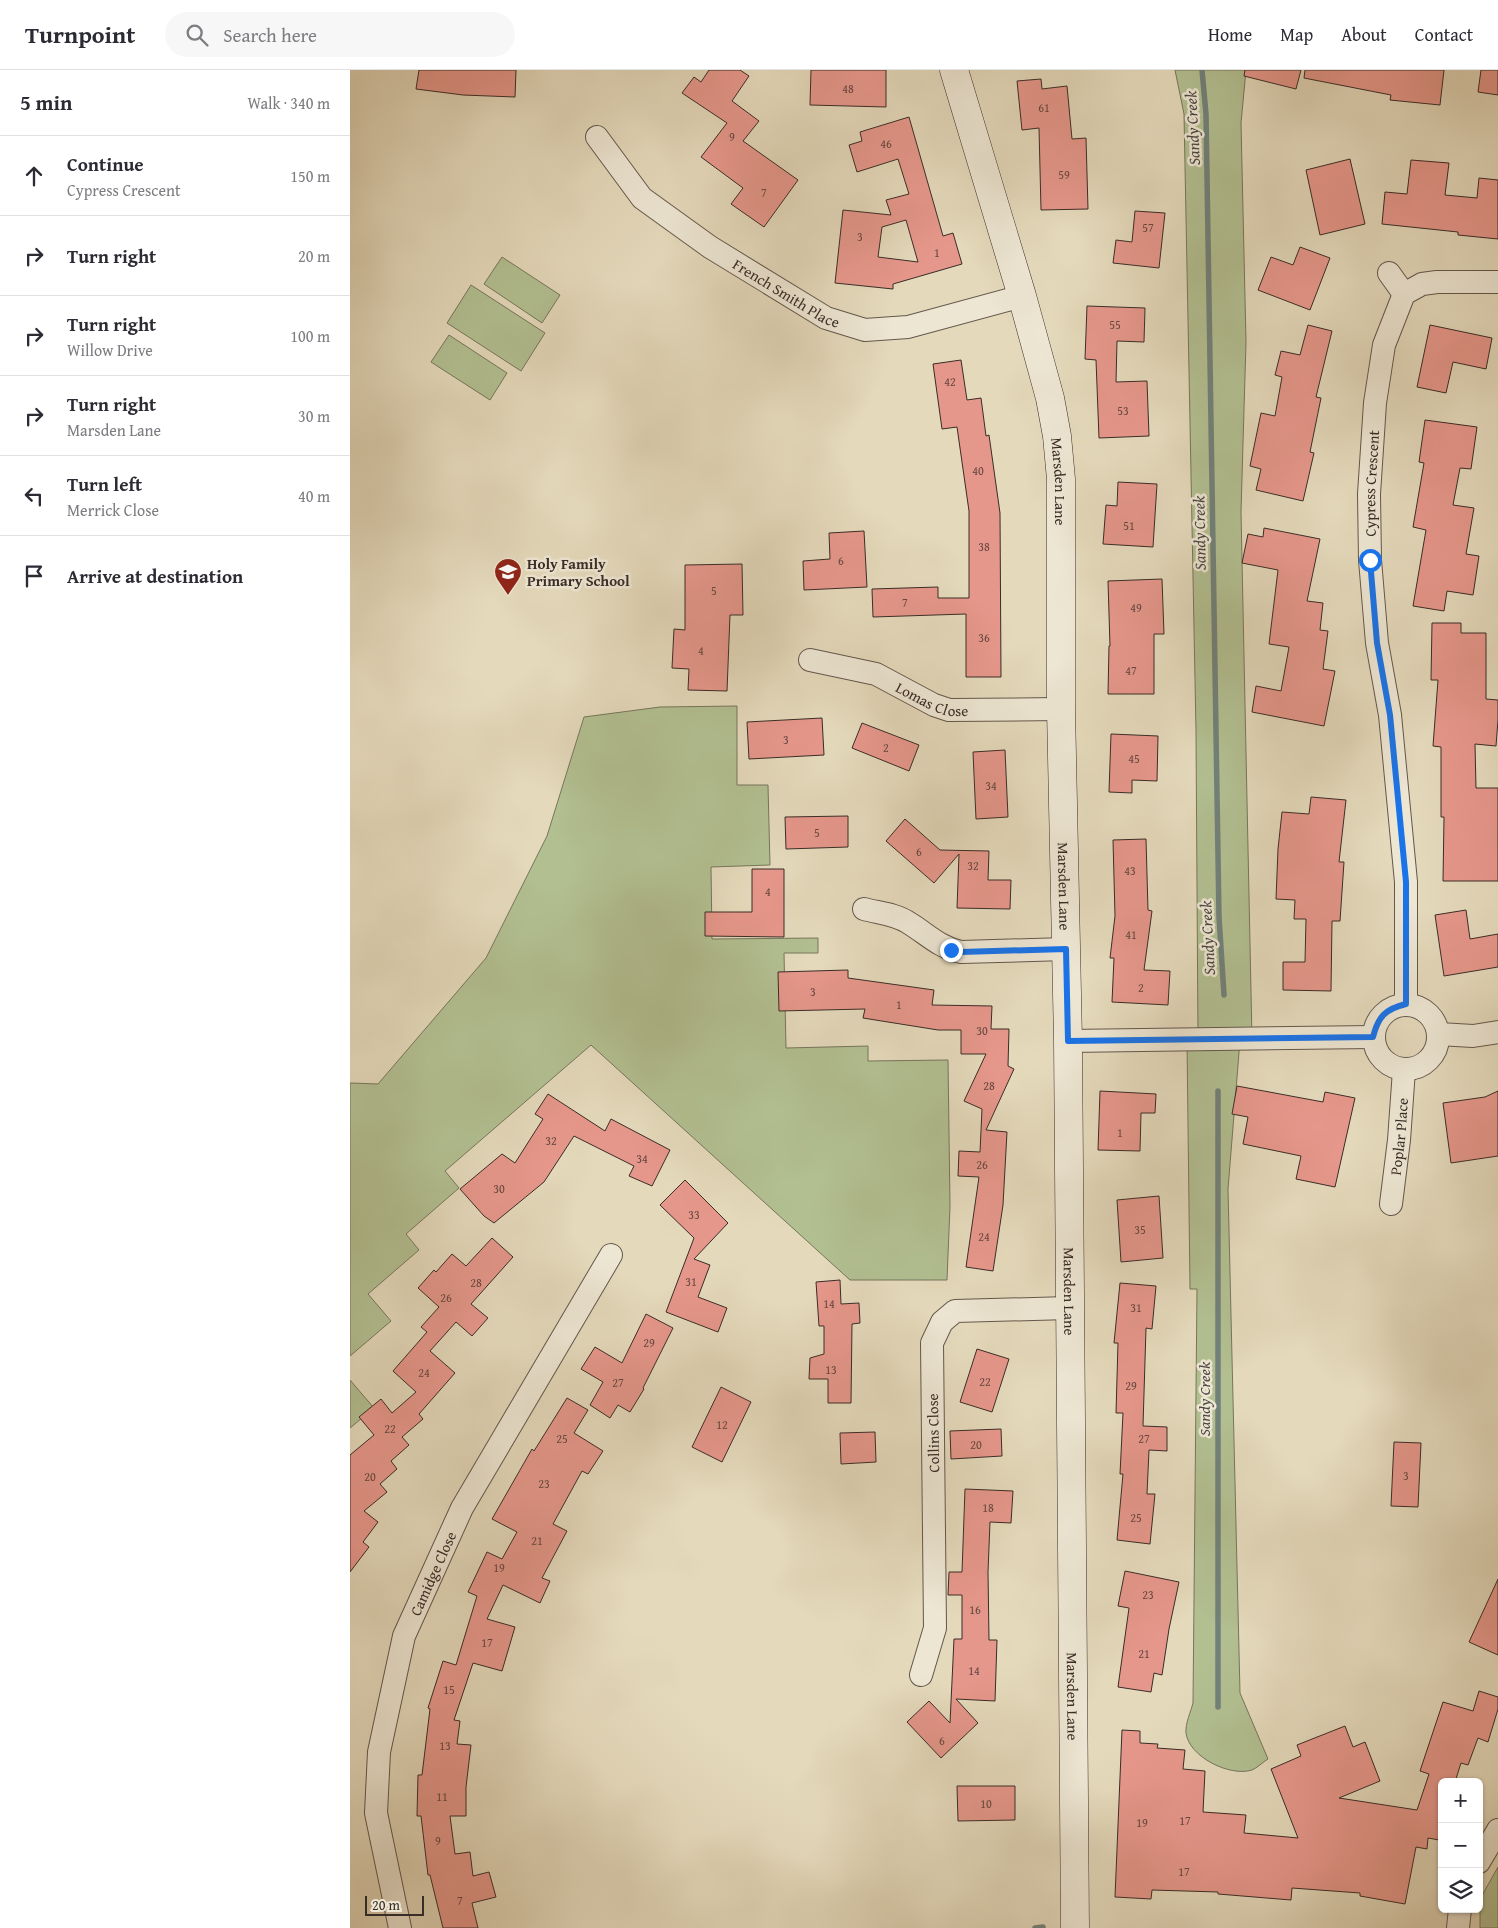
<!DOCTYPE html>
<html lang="en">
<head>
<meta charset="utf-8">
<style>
  body { margin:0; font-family:"Gentium Book Plus",serif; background:#f7f7f7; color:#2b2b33 }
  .controls { position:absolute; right:15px; bottom:15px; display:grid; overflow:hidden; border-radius:8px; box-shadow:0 1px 4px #0004 }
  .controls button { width:45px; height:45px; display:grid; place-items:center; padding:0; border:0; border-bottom:1px solid #e1e1e2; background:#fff; color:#2b2b33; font:25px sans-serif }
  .scale { position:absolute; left:15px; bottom:12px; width:59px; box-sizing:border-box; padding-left:5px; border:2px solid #3a2c27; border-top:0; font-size:14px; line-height:18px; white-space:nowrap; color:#3a2c27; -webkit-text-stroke:4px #ede6d3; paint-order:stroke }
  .stop { position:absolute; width:15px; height:15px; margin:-11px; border:4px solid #1a73e8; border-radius:50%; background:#fff }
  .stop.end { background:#1a73e8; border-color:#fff; box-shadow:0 1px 5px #0008 }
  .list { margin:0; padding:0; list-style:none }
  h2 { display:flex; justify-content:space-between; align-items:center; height:65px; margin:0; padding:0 20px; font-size:21px }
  h2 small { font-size:16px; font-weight:400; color:#7c7c81 }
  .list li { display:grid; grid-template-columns:32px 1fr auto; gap:15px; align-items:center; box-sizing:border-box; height:80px; padding:0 20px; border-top:1px solid #e1e1e2 }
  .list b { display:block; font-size:19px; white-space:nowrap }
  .list p { margin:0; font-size:16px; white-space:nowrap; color:#7c7c81 }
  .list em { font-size:16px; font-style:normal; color:#7c7c81 }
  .icon { flex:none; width:28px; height:28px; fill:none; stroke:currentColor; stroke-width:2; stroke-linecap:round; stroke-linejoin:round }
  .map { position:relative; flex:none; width:1148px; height:1858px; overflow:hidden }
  header { display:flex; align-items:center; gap:30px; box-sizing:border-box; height:70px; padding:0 25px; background:#fff; border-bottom:1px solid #e1e1e2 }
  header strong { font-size:24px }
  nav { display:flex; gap:28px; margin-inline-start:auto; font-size:18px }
  .search { width:350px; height:45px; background:#f7f7f7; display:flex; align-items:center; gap:12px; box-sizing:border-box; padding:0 18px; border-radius:28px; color:#7c7c81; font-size:19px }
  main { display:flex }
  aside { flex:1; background:#fff }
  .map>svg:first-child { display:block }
  .green { fill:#b2bf91; stroke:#76765c }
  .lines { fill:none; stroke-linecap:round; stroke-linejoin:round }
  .stream { stroke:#71817a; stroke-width:5.5 }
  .building { fill:#e6978b; stroke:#3a2c27; fill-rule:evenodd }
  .minor-casing { stroke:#64574c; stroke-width:24 }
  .secondary-casing { stroke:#3a2c27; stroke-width:29 }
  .minor { stroke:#ede6d3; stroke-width:22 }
  .secondary { stroke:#ede6d3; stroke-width:28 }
  .route { stroke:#1a73e8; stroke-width:6 }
  .labels { text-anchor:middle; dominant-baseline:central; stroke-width:5; stroke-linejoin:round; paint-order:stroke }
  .number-label { font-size:12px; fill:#654740 }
  .street-label { font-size:15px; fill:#3a2c27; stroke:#ede6d3 }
  .poi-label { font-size:15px; font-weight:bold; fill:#3a2c27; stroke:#ede6d3; text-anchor:start }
  .water-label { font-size:16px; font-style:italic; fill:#4c4843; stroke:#ede6d3 }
</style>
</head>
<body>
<header>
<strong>Turnpoint</strong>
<div class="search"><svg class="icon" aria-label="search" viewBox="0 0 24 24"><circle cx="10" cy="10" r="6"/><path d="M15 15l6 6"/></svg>Search here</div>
<nav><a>Home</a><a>Map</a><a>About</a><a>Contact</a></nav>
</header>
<main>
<aside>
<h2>5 min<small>Walk · 340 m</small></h2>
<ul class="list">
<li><svg class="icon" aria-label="ahead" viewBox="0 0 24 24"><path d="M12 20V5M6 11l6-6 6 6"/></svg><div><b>Continue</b><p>Cypress Crescent</p></div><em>150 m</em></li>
<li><svg class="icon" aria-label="right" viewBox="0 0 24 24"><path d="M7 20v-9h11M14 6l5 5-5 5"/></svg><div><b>Turn right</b></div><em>20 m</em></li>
<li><svg class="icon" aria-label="right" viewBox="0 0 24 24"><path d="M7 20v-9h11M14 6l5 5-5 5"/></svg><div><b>Turn right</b><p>Willow Drive</p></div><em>100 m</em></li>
<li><svg class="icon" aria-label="right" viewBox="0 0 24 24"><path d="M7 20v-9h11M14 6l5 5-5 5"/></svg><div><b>Turn right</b><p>Marsden Lane</p></div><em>30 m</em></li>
<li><svg class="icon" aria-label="left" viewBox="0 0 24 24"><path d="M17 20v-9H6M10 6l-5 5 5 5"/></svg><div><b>Turn left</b><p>Merrick Close</p></div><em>40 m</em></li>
<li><svg class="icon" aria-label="arrive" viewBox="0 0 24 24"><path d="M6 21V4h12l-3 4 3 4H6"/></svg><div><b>Arrive at destination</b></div></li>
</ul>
</aside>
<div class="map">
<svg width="1148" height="1858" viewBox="0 0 1148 1858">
  <rect width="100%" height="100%" fill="#e4d9bb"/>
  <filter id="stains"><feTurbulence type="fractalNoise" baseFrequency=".004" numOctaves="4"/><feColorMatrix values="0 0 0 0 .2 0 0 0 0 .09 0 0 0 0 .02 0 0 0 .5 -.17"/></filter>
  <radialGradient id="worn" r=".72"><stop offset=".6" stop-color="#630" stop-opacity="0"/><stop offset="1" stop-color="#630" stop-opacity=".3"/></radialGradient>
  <!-- green -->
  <g class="green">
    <path d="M825 0H896L891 53 896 272 891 442 902 970H890L878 1119 890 1623 918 1689C913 1692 907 1698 902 1700 880 1707 839 1687 836 1663 835 1654 841 1641 843 1633L847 1219H840L837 971 848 970 846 661 834 44Z"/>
    <polygon points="152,187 210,225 192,253 134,214"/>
    <polygon points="121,215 195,263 171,301 97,253"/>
    <polygon points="99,265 157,303 140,330 81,292"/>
    <polygon points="387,636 387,715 418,715 420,795 361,797 362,869 468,868 468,883 434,883 436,978 518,976 518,991 598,990 600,1136 597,1210 500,1210 241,975 95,1101 109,1118 56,1164 69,1180 18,1224 41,1251 0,1286 0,1013 28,1014 136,888 197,766 234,647 310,637"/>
    <polygon points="0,1310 24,1338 0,1358"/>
    <polygon points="1148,1797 1148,1858 1130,1858 1130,1829"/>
  </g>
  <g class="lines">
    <!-- stream -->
    <g class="stream">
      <polyline points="852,0 856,44 869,847 874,925"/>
      <polyline points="868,1637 868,1021"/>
      <polyline points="685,1858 693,1857"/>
    </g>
  </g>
  <!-- building -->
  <g class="building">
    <polygon points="69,0 166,0 165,27 113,25 66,19"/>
    <polygon points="359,0 390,0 399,6 382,31 409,51 393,71 448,110 414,157 381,134 393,118 351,87 377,53 332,23 344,7 351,12"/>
    <polygon points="461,0 536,0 536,37 460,35"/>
    <polygon points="895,0 951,0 946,19 894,6"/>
    <polygon points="955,0 1094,0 1090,35 1040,30 1041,25 954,8"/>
    <polygon points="1131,0 1148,0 1148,25 1128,22"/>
    <polygon points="691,9 692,19 717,16 722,69 736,68 738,139 691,140 689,58 672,60 667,11"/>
    <path d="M559 47 593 166 603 163 612 194 543 214V219L485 213 493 140 541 145 536 130 559 124 548 89 507 102 499 75 512 71 510 62ZM556 150 568 192 528 187 532 157Z"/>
    <polygon points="1000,89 1015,154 970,165 956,100"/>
    <polygon points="1061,90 1099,93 1095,125 1127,128 1129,108 1148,110 1148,169 1108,165 1108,162 1032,154 1035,122 1057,124"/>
    <polygon points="785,141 815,143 809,198 763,193 766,170 782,172"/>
    <polygon points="950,177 980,188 960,240 908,220 921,187 943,195"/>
    <polygon points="737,236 795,238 794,272 767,271 766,312 797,311 799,366 749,368 746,290 735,289"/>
    <polygon points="958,255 982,261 966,327 971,328 960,382 964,383 953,431 906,420 911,399 900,396 911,343 925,346 932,307 925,305 931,281 950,285"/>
    <polygon points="1080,255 1142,268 1136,299 1103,292 1096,323 1067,317"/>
    <polygon points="611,290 617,330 631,328 636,366 639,365 650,443 651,607 616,607 616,544 523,547 522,519 588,517 588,528 619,528 619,441 607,357 592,359 583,294"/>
    <polygon points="1075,350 1127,357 1121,399 1110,398 1103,435 1124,438 1116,484 1129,486 1123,525 1097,521 1094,541 1063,536 1076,460 1063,457 1074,393 1069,392"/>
    <polygon points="768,412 807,414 803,477 753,474 756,435 767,436"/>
    <polygon points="914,458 970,469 957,531 973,533 970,560 978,561 973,599 985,601 974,656 902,642 906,616 931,621 939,577 919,574 928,500 892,493 898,464 913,467"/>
    <polygon points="514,461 517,517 454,520 453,491 480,489 479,463"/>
    <polygon points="392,494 393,545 380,545 377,621 338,620 339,599 322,598 324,559 335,560 335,495"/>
    <polygon points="812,509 814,564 804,564 804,624 758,624 759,576 760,576 758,511"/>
    <polygon points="1082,553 1111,553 1111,563 1136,563 1136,629 1148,630 1148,650 1146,676 1125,674 1126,718 1148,718 1148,811 1093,811 1094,747 1091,747 1091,677 1083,676 1088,610 1081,610"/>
    <polygon points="472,648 474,685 399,689 397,652"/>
    <polygon points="512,653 569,675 559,701 502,678"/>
    <polygon points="761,664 808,666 807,711 782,710 782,723 759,722"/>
    <polygon points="655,680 658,747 626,749 623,682"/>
    <polygon points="961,727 996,730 989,792 994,792 990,851 982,851 981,921 933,920 933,892 955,892 956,849 944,849 945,830 926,829 928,779 932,742 959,744"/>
    <polygon points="498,746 498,777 436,779 435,747"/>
    <polygon points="555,749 590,780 639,781 638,810 661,810 660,839 607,838 609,784 584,813 536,771"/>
    <polygon points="796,769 798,840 802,841 794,900 820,901 818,935 762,932 764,888 760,888 765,846 763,770"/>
    <polygon points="402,799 434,799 434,867 355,866 355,842 402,842"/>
    <polygon points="1116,840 1120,869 1148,864 1148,897 1094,906 1085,845"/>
    <polygon points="498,900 498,908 584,920 582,935 642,936 641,959 659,959 658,996 664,999 636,1060 657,1062 653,1135 643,1201 616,1197 629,1107 608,1106 609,1081 630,1082 632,1039 614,1031 636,984 611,984 611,960 588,960 513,948 515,939 429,941 428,902"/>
    <polygon points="887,1016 973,1032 975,1022 1005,1028 985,1117 946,1109 951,1086 893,1074 898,1047 882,1044"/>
    <polygon points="750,1021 806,1024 805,1043 791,1043 790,1081 748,1080"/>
    <polygon points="1148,1021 1148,1086 1101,1093 1093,1033 1135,1027"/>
    <polygon points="198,1024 255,1061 261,1049 320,1080 302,1116 279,1106 284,1096 224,1066 194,1112 144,1153 134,1146 110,1119 152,1084 165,1093 193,1049 185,1044"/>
    <polygon points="335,1110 378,1153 344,1189 360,1195 348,1227 377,1238 368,1262 316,1242 344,1168 310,1135"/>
    <polygon points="809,1126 813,1188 771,1192 767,1130"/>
    <polygon points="142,1168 163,1187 121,1234 138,1248 122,1266 106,1252 80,1281 105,1303 69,1344 73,1349 52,1367 59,1375 41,1391 47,1399 30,1414 37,1422 14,1441 28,1452 13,1472 19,1477 0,1502 0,1385 24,1365 9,1347 31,1329 42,1343 66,1322 43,1301 77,1262 71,1257 89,1237 68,1218 84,1200 86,1202 102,1184 116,1196"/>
    <polygon points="490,1210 491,1234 509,1233 510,1253 502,1254 501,1333 478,1333 478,1309 459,1309 460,1288 474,1284 474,1256 469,1256 466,1212"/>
    <polygon points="770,1213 806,1216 802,1259 796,1258 793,1356 817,1357 817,1381 799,1380 797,1424 805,1424 800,1474 767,1470 773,1404 770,1404 773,1343 766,1343 768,1273 764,1273"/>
    <polygon points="296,1244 323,1258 293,1318 294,1319 280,1342 268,1335 260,1348 240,1335 253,1312 231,1299 245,1277 272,1293"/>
    <polygon points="627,1279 659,1289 642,1342 610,1332"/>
    <polygon points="371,1317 401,1332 372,1392 342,1377"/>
    <polygon points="217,1328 238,1340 224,1363 253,1381 238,1404 232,1401 203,1454 217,1461 192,1508 200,1511 190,1533 153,1515 137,1549 165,1557 152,1601 123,1593 104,1650 110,1651 107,1674 121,1675 116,1717 116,1746 100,1746 105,1784 120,1782 123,1806 139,1802 146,1827 122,1833 128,1858 93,1858 80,1805 78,1805 71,1746 67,1746 68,1705 72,1705 80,1639 78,1638 93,1591 106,1595 127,1526 118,1522 137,1482 152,1489 167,1462 142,1449 182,1379 184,1381"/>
    <polygon points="651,1359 652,1386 601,1389 600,1361"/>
    <polygon points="525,1362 526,1392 491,1394 490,1363"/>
    <polygon points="1044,1372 1071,1373 1068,1437 1041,1436"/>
    <polygon points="615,1419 663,1421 661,1453 640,1452 638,1502 639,1570 647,1570 645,1631 606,1629 628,1653 591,1688 557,1652 579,1631 600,1653 604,1569 612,1569 612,1525 598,1525 599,1502 612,1502"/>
    <polygon points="775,1501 829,1512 819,1559 812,1605 804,1603 801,1622 768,1617 779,1538 768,1536"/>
    <polygon points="1148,1509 1148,1585 1119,1572"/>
    <polygon points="1129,1621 1148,1627 1148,1639 1138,1672 1128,1668 1118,1695 1111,1693 1105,1712 1092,1712 1092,1755 1089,1770 1078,1768 1077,1779 1066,1777 1055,1834 1010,1826 1010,1823 942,1818 941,1830 868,1824 868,1822 802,1820 801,1829 765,1827 772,1660 790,1661 790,1673 808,1674 807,1678 835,1680 833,1699 855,1701 853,1742 896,1745 894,1763 948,1768 921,1699 951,1686 947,1675 995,1656 1003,1677 1015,1672 1030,1711 989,1728 1067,1740 1079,1704 1070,1701 1093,1632 1123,1641"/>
    <polygon points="607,1716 665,1716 665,1750 608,1751"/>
  </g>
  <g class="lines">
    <defs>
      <g id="minor">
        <path id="s1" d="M247 67 292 128 360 177 476 248 515 260 558 257 672 226"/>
        <polyline points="1039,203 1054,224"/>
        <path id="s2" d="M460 590 526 604 584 635 599 640 711 639"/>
        <path d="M514 839C529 843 546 844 559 853 577 864 590 878 611 882L716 879"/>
        <circle cx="1056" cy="967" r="32"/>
        <path id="s3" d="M1056 935V812L1040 645 1027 573 1020 490 1019 424 1025 333 1034 275 1054 224 1072 214 1087 212H1148"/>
        <polyline points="1089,964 1123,966 1148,962"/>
        <polyline points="718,971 1023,967"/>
        <path id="s4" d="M1041 1134 1049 1070 1054 1000"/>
        <polyline points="571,1605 585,1558 582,1273 592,1252 605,1241 719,1238"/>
        <polyline points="1129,1792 1148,1760"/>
        <path id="s5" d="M50 1858 26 1743 29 1682 54 1566 112 1438 261 1185"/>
        <polyline points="1108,1858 1110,1839"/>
      </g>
      <g id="secondary">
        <path id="s6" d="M604 0 672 226 700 328 707 366 711 409V639L718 971 725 1858"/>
      </g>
    </defs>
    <!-- minor casing -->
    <use href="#minor" class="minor-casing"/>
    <!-- secondary casing -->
    <use href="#secondary" class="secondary-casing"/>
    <!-- minor -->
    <use href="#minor" class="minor"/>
    <!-- secondary -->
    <use href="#secondary" class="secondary"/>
  </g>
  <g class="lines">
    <!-- route -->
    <path class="route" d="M601 880 611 882 716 879 718 971 1023 967C1028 947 1035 939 1056 934V812L1040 645 1027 573 1020 490"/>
  </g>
  <!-- icons -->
  <defs>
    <symbol id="school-pin" viewBox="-11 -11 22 30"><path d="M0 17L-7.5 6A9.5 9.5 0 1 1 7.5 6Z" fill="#8f2418" stroke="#ede6d3"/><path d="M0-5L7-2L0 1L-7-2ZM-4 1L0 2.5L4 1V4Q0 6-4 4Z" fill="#fff"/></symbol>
  </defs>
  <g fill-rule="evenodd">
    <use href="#school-pin" x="142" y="486" width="32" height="43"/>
  </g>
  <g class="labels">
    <!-- number labels -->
    <g class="number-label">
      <text x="498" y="18">48</text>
      <text x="694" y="37">61</text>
      <text x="382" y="66">9</text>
      <text x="536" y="73">46</text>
      <text x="714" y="104">59</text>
      <text x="414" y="122">7</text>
      <text x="798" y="157">57</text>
      <text x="510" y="166">3</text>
      <text x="587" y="182">1</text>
      <text x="765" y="254">55</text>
      <text x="600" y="311">42</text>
      <text x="773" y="340">53</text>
      <text x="628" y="400">40</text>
      <text x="779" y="455">51</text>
      <text x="634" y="476">38</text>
      <text x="491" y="490">6</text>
      <text x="364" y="520">5</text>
      <text x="555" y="532">7</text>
      <text x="786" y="537">49</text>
      <text x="634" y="567">36</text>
      <text x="351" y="580">4</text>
      <text x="781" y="600">47</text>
      <text x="436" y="669">3</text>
      <text x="536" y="677">2</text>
      <text x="784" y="688">45</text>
      <text x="641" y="715">34</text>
      <text x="467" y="762">5</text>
      <text x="569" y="781">6</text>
      <text x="623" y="795">32</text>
      <text x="780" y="800">43</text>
      <text x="418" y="821">4</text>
      <text x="781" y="864">41</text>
      <text x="791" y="917">2</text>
      <text x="463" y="921">3</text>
      <text x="549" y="934">1</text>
      <text x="632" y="960">30</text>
      <text x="639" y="1015">28</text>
      <text x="770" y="1062">1</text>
      <text x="201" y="1070">32</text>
      <text x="292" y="1088">34</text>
      <text x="632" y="1094">26</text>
      <text x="149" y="1118">30</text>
      <text x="344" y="1144">33</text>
      <text x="790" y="1159">35</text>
      <text x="634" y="1166">24</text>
      <text x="341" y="1211">31</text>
      <text x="126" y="1212">28</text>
      <text x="96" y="1227">26</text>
      <text x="479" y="1233">14</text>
      <text x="786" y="1237">31</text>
      <text x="299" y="1272">29</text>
      <text x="481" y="1299">13</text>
      <text x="74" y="1302">24</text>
      <text x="635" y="1311">22</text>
      <text x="268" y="1312">27</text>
      <text x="781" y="1315">29</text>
      <text x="372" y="1354">12</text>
      <text x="40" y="1358">22</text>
      <text x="212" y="1368">25</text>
      <text x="794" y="1368">27</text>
      <text x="626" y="1374">20</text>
      <text x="1056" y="1405">3</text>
      <text x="20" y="1406">20</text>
      <text x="194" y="1413">23</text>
      <text x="638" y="1437">18</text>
      <text x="786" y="1447">25</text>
      <text x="187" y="1470">21</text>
      <text x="149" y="1497">19</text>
      <text x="798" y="1524">23</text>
      <text x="625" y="1539">16</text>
      <text x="137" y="1572">17</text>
      <text x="794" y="1583">21</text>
      <text x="624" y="1600">14</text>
      <text x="99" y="1619">15</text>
      <text x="592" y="1670">6</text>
      <text x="95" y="1675">13</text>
      <text x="92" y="1726">11</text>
      <text x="636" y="1733">10</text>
      <text x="835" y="1750">17</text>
      <text x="792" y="1752">19</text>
      <text x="88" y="1770">9</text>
      <text x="834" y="1801">17</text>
      <text x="110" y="1830">7</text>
    </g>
    <!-- street labels -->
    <g class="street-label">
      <text stroke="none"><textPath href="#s1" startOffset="249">French Smith Place</textPath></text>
      <text stroke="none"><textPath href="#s6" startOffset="426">Marsden Lane</textPath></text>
      <text stroke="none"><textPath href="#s3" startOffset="524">Cypress Crescent</textPath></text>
      <text stroke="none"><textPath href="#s2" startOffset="130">Lomas Close</textPath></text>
      <text stroke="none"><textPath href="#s6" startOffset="831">Marsden Lane</textPath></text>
      <text stroke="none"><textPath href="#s4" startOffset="68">Poplar Place</textPath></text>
      <text stroke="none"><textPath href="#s6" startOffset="1236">Marsden Lane</textPath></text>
      <text transform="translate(583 1363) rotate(-91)">Collins Close</text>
      <text stroke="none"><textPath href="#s5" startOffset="366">Camidge Close</textPath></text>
      <text stroke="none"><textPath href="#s6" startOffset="1641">Marsden Lane</textPath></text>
    </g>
    <!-- poi labels -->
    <g class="poi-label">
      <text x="177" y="493">Holy Family<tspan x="177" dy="17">Primary School</tspan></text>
    </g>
    <!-- water labels -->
    <g class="water-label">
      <text transform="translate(842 58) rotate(-93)">Sandy Creek</text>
      <text transform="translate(849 463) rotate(-91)">Sandy Creek</text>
      <text transform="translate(857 868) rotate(-93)">Sandy Creek</text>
      <text transform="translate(854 1329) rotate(-90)">Sandy Creek</text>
    </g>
  </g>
  <rect width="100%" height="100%" filter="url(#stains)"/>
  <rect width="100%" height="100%" fill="url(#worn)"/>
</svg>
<div class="controls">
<button>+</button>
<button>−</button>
<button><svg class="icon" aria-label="layers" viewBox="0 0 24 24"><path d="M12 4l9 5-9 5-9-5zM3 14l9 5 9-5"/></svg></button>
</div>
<div class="scale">20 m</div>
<div class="stop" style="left:1020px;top:490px"></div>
<div class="stop end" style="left:601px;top:880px"></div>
</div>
</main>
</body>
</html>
